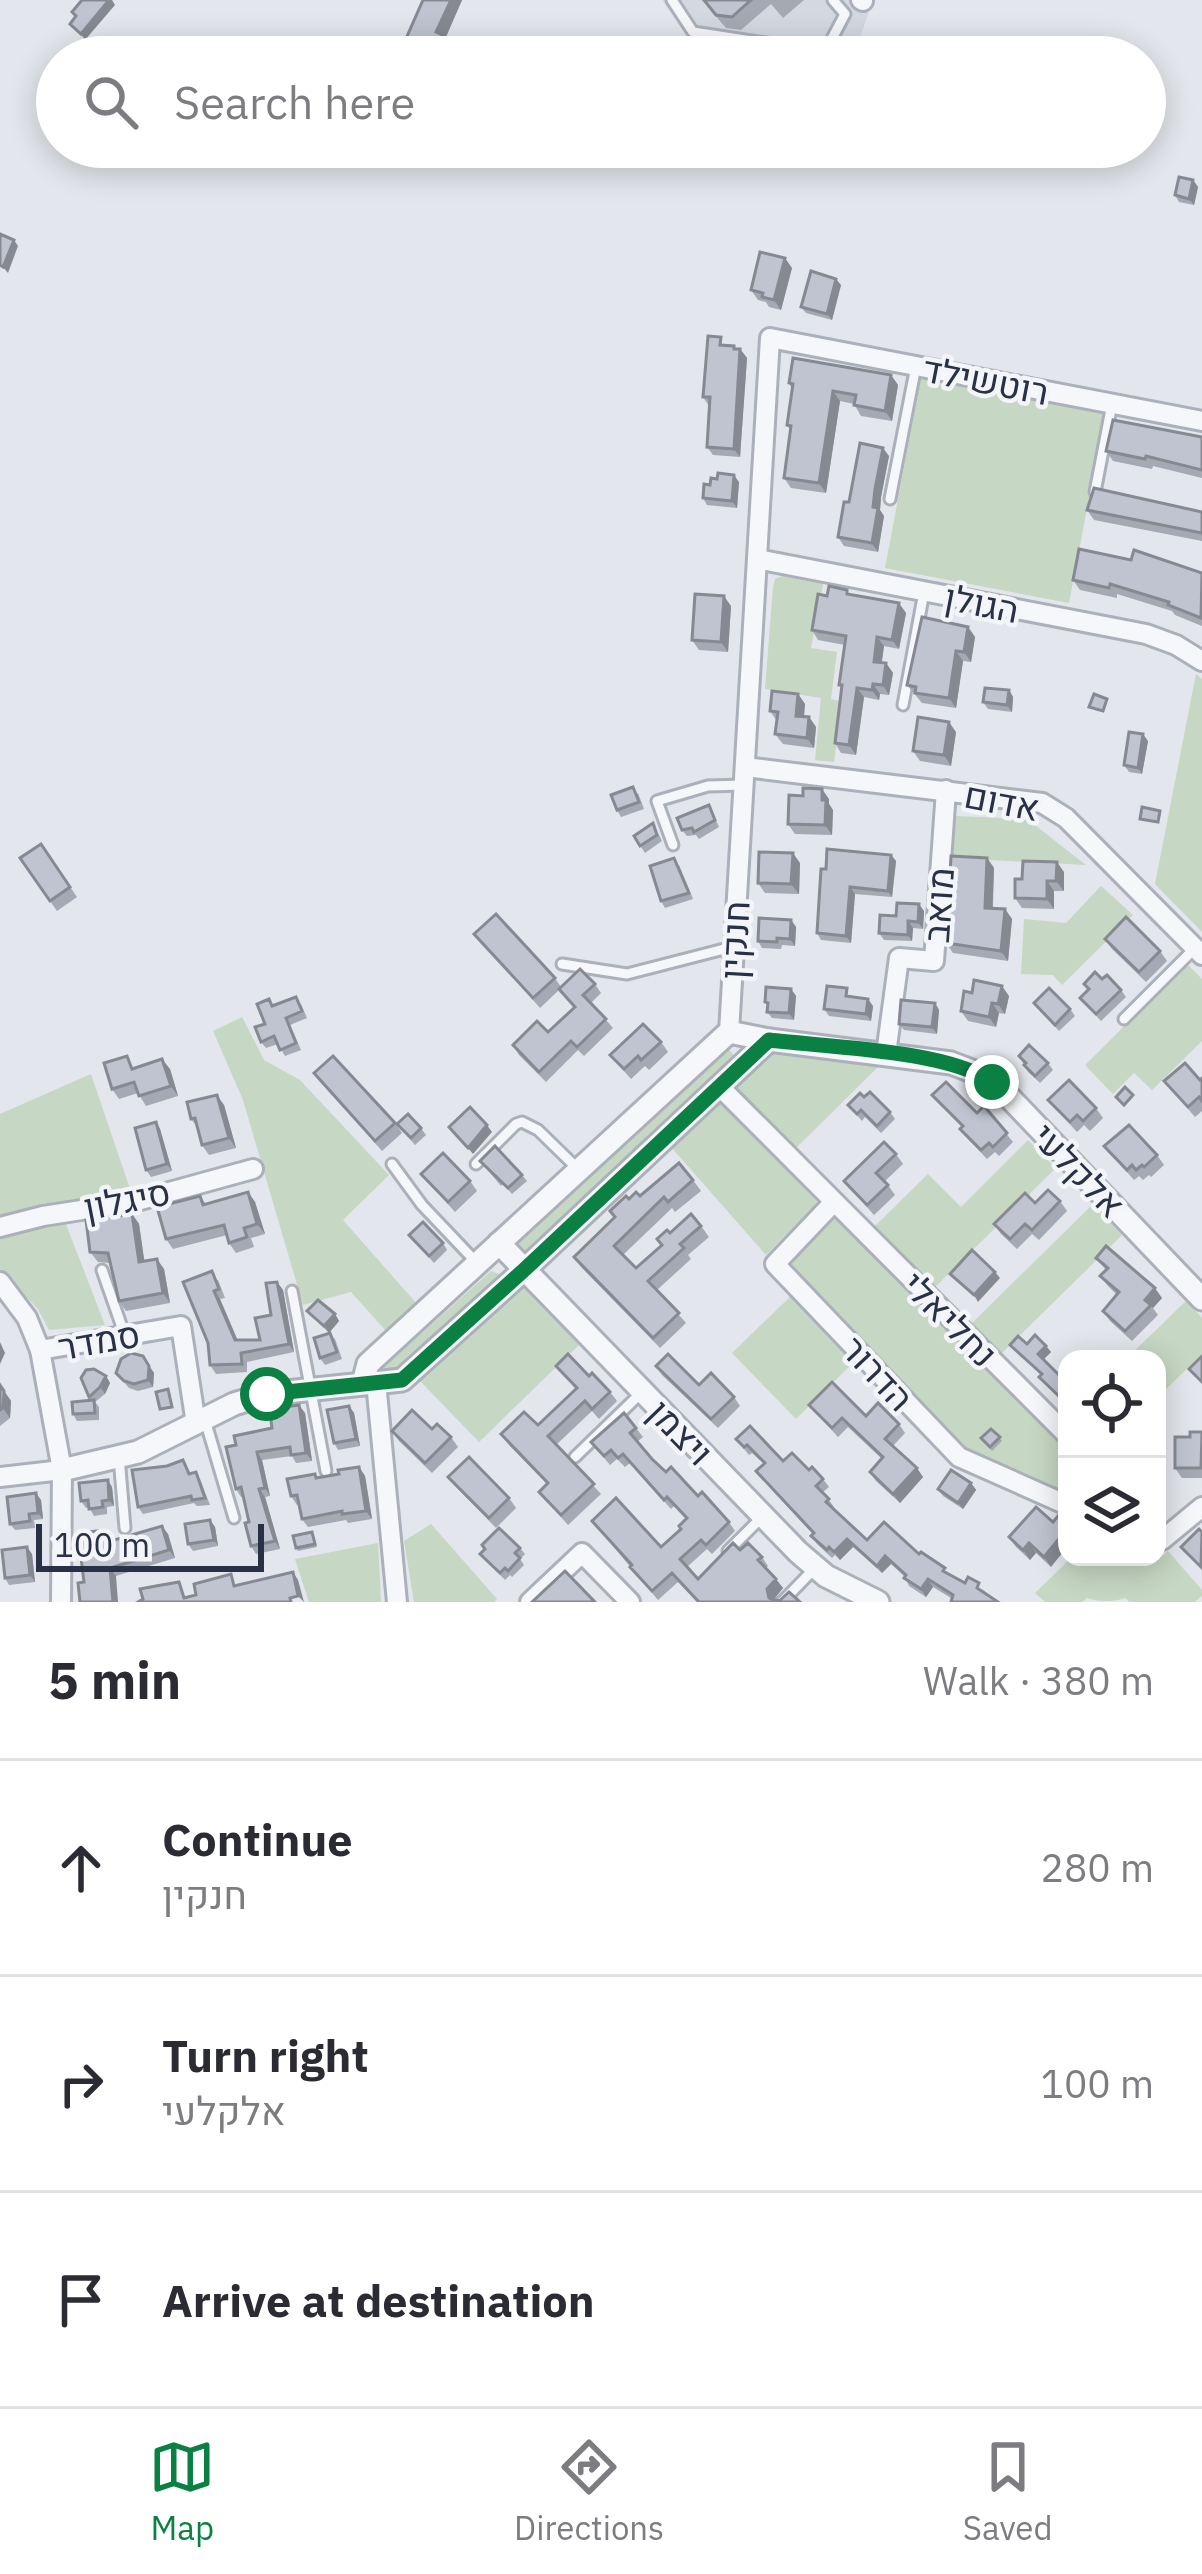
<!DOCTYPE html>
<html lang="en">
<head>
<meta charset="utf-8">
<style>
  body { margin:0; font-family:"IBM Plex Sans",Heebo,sans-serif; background:#f2f2f3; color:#2b2b33 }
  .controls { position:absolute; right:36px; bottom:36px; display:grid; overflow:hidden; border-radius:24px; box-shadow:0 6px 30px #0003 }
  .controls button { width:108px; height:108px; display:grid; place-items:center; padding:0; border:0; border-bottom:3px solid #e1e1e2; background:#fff; color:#2b2b33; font:60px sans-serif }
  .scale { position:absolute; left:36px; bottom:30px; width:228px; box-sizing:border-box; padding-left:12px; border:6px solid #283146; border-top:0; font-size:33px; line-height:42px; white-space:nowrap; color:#283146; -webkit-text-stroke:9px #f3f5f9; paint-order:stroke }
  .stop { position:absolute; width:36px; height:36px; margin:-27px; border:9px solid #0b8043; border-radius:50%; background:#fff }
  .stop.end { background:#0b8043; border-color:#fff; box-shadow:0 3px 12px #0008 }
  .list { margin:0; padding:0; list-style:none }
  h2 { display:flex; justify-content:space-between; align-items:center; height:156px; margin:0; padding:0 48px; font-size:51px }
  h2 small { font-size:39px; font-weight:400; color:#7c7c81 }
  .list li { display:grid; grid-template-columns:78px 1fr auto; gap:36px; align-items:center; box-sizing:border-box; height:216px; padding:0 48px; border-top:3px solid #e1e1e2 }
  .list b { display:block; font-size:45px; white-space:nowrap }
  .list p { margin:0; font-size:39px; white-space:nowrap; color:#7c7c81 }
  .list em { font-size:39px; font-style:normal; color:#7c7c81 }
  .icon { flex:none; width:66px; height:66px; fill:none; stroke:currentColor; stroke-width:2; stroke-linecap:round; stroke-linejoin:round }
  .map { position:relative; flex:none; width:1202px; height:1602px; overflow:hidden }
  .search { position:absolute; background:#fff; box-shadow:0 6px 30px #0003; left:36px; right:36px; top:36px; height:132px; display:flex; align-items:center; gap:30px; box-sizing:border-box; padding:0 42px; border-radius:66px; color:#7c7c81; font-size:45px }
  .sheet { height:804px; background:#fff }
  nav { display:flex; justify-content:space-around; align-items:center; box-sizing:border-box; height:168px; border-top:3px solid #e1e1e2; background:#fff; font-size:33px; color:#7c7c81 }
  nav a { display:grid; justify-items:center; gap:6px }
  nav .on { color:#0b8043 }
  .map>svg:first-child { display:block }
  .built { fill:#d4d8e1 }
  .green { fill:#c6d7c3 }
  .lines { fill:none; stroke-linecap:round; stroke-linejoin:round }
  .service-casing { stroke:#abb0ba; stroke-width:15 }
  .minor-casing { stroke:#abb0ba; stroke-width:24 }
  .tertiary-casing { stroke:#abb0ba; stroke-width:27 }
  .service { stroke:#f6f7fa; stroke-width:9 }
  .minor { stroke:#f6f7fa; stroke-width:18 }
  .tertiary { stroke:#f6f7fa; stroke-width:21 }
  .wall { fill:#a4a9b3 }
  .shaded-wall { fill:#868992 }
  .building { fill:#bfc4d0; stroke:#868992; stroke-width:3 }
  .route { stroke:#0b8043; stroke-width:15 }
  .labels { text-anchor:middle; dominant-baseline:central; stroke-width:9; stroke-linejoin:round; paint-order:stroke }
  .street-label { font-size:36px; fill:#283146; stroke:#f3f5f9 }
</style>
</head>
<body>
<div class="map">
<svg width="1202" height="1602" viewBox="0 0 1202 1602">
  <rect width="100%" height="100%" fill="#e3e6ec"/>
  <!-- built -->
  <polygon class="built" points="662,0 873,0 853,57 771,57 691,43"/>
  <!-- green -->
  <g class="green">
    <polygon points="921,378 1105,414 1069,603 885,568"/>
    <polygon points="782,576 823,584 811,648 837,652 831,699 842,702 834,762 815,760 821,698 765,689 773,587 775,579"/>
    <polygon points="1196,674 1202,679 1202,932 1155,884"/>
    <polygon points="956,816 1023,819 1031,822 1086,865 951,858 953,822"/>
    <polygon points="1101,886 1133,915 1062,985 1053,975 1021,974 1024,919 1066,923"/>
    <polygon points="1187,964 1202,979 1202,1041 1152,1090 1134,1073 1113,1094 1085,1065"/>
    <polygon points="242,1017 264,1060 300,1080 389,1175 343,1220 417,1304 386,1331 351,1292 303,1305 243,1100 213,1031"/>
    <polygon points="727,1046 738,1062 526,1259 514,1246"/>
    <polygon points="768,1050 880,1065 795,1149 728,1086"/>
    <polygon points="91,1074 131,1192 60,1209 105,1325 49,1330 38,1309 0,1269 0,1114"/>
    <polygon points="721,1100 818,1203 766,1255 671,1147"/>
    <polygon points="1028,1140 1056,1168 932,1290 872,1229 928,1174 961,1207"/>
    <polygon points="1092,1205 1122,1235 1000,1355 970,1325"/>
    <polygon points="835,1218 1067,1449 1067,1494 965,1450 788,1266 792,1259"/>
    <polygon points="491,1271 507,1277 399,1376 383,1368"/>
    <polygon points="520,1283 580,1344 479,1442 420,1381"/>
    <polygon points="791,1296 855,1361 796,1419 732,1353"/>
    <polygon points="1186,1301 1202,1318 1202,1354 1157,1398 1157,1359 1126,1359"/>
    <polygon points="431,1524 497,1599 494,1602 414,1602 404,1541"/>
    <polygon points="378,1543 381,1602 309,1602 295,1559"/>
    <path d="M1168 1551 1202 1590V1596L1195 1602H1130L1125 1598C1116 1602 1097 1602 1087 1598L1082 1602H1045L1035 1593 1072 1557H1161Z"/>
  </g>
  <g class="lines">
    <defs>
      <g id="service">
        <polyline points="672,0 693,32 825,52 845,14 833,0"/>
        <polyline points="1095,492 1112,404"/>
        <polyline points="890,499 916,366"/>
        <polyline points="903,705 924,592"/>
        <polyline points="673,845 657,801 708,786 744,785"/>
        <polyline points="562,964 627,974 732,947"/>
        <polyline points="1124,1019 1195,948"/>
        <polyline points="392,1164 422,1205 477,1263"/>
        <polyline points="476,1164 516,1124 522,1122 538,1130 579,1170"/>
        <polyline points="102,1270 124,1333"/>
        <polyline points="292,1291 326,1471"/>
        <polyline points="205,1420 234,1518"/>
        <polyline points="119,1457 125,1528"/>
        <polyline points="575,1457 640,1394"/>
        <polyline points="728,1551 763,1516"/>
        <polyline points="782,1602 815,1568"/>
      </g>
      <g id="minor">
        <polyline points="861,0 863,1"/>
        <polyline points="757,559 1146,634 1176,645 1202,661"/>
        <polyline points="745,767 1042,803 1066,818 1202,955"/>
        <polyline points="729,1032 770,338 1202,421"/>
        <polyline points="886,1054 899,958 934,961 946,790"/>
        <polyline points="720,1087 1067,1435"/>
        <polyline points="833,1203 775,1264 959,1457 1067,1505"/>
        <polyline points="0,1227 43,1216 133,1202 253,1169"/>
        <polyline points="0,1282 27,1318 40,1350"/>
        <polyline points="376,1382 397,1602"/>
        <polyline points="0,1477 62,1470"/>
        <polyline points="1157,1541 1162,1540 1202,1507"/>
        <polyline points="61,1602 62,1470 40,1350 181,1326 196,1424"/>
        <polyline points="530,1602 582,1553 630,1602"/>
      </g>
      <g id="tertiary">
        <polyline points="499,1243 798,1552 826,1576 878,1602"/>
        <polyline points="363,1383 368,1364 729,1032 769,1040 951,1063 980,1074 1009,1097 1202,1299"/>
        <polyline points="62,1470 138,1452 234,1404 267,1394 402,1380 524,1270 769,1040"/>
      </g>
    </defs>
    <!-- service casing -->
    <use href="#service" class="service-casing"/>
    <!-- minor casing -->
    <use href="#minor" class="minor-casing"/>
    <!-- tertiary casing -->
    <use href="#tertiary" class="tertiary-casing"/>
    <!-- service -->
    <use href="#service" class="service"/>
    <!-- minor -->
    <use href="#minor" class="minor"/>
    <!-- tertiary -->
    <use href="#tertiary" class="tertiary"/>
  </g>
  <!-- wall -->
  <g class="wall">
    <polygon points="423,0 462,0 445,39 449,45 444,57 425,57 412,51 405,41"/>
    <polygon points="702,0 804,0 783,18 771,4 741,30 726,28"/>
    <polygon points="1193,180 1198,187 1194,205 1179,202 1175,195"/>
    <polygon points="792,268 781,310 769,307 766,302 758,300 751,290"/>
    <polygon points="841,285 832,320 806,313 801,307"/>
    <polygon points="727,346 740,349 747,358 740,457 713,455 707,447 709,406 703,397"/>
    <polygon points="891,375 898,385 892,421 861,416 854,404 840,401 826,493 791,488 784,478 791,431 787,425 792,389 789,383"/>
    <polygon points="1202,437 1202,478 1153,466 1152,469 1113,461 1106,451"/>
    <polygon points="889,456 881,497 880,510 884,516 878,552 844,546 838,537 849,502"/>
    <polygon points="739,482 737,508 707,505 703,498 710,485"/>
    <polygon points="1087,510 1202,512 1202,541 1094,520"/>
    <polygon points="1202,573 1202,626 1175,615 1172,611 1117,594 1117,598 1080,590 1073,580"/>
    <polygon points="851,595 906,613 899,649 884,646 882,663 886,663 893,673 889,695 880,694 879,700 864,697 856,755 841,753 835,743 842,689 839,685 845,645 818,640 812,630 827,596"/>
    <polygon points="731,606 728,652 699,650 692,640"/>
    <polygon points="968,627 975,637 971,662 963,661 956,708 922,703 907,685"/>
    <polygon points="1009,690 1013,697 1012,712 988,709 983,702"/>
    <polygon points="798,694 805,704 804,717 809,717 816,727 814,748 783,744 775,734 777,721 770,711"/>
    <polygon points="956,732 951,766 920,761 913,751"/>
    <polygon points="1148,741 1142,774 1129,772 1124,765"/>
    <polygon points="638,793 644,809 621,817 617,810"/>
    <polygon points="803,796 829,799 829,804 833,810 832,835 795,834 788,824"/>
    <polygon points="709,805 719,827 699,839 696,835 687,836 682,830"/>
    <polygon points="653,823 662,841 645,853 634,836"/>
    <polygon points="41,844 77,897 57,911 20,858"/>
    <polygon points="891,855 896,861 892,897 855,894 851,943 821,940 817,933 821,869"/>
    <polygon points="987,858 994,868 993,908 1005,909 1012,919 1008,961 953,953 946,943"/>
    <polygon points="800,863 799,894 765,893 758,883"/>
    <polygon points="679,865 693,899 665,908 661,901"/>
    <polygon points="1064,872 1064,891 1054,891 1054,909 1022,908 1015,898 1022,879"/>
    <polygon points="924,911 923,929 913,928 912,941 884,940 879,933 896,916"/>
    <polygon points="791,920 796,927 795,946 782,945 781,949 762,948 758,941"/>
    <polygon points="474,934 555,978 561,987 595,984 601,993 591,1003 613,1028 584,1056 578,1050 546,1082 519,1055 513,1045 548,1032 574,1008 559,990 540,1008"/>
    <polygon points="1105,939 1160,951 1167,961 1146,982 1112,949"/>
    <polygon points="1102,979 1121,990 1126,997 1101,1021 1080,998 1088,990 1084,984"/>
    <polygon points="791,989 796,996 794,1020 772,1018 767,1012 768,1006 765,1002"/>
    <polygon points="852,995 852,997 873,1006 871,1021 829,1016 824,1009"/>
    <polygon points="1009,996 1005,1014 999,1013 996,1027 968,1021 961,1011"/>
    <polygon points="269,999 274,1006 301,1004 307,1018 290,1025 301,1050 285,1056 278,1044 266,1048 261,1042"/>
    <polygon points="935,1003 939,1010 937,1034 904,1030 899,1024"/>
    <polygon points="1034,1003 1070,1009 1075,1016 1059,1031"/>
    <polygon points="661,1042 668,1052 649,1070 645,1066 631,1079 610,1055"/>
    <polygon points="1019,1056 1048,1063 1053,1070 1040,1083 1028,1072"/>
    <polygon points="135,1068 170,1069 178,1096 146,1106 138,1093 119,1099 112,1089"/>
    <polygon points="314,1073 395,1123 402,1133 382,1151"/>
    <polygon points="1202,1078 1202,1111 1195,1117 1164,1081 1200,1080"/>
    <polygon points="932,1095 977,1113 984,1106 1013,1142 999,1156 995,1152 987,1159 966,1137 960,1129 962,1127"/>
    <polygon points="864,1097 890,1112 895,1119 881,1133 865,1117 862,1121 848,1105"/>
    <polygon points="1048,1100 1096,1108 1103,1118 1090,1131 1084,1125 1077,1132"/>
    <polygon points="224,1105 236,1148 209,1155 202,1145 198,1128 191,1119"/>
    <polygon points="156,1122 160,1129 172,1171 151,1177 146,1170"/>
    <polygon points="397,1124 421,1128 426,1135 415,1145"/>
    <polygon points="1104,1146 1157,1155 1164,1165 1151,1177 1149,1175 1143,1180 1139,1176 1134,1180"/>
    <polygon points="896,1154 903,1164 885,1181 895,1195 874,1215 844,1181"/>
    <polygon points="480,1161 522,1175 527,1181 512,1194 503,1184 501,1186"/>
    <polygon points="421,1174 470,1181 477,1191 455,1212"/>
    <polygon points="693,1180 701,1191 675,1212 672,1208 623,1255 636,1268 661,1246 670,1233 701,1226 709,1237 688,1255 691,1259 657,1290 686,1323 660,1348 581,1267 574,1257 614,1217 610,1211 629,1199"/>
    <polygon points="248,1192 255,1202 265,1234 251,1238 254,1247 236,1253 229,1243 227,1235 173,1249 166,1239 200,1196 206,1204"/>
    <polygon points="1060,1201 1067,1211 1039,1240 1032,1234 1017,1249 1001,1234 994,1224 1035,1203"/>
    <polygon points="132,1214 139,1224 144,1261 164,1269 170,1303 126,1311 119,1301 110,1263 98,1262 90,1252"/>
    <polygon points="409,1235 443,1243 447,1250 434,1263"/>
    <polygon points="1096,1258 1162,1298 1153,1308 1158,1315 1132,1341 1110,1321 1103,1311 1117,1295 1108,1286 1100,1276 1106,1270"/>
    <polygon points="218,1280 225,1298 220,1299 237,1340 260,1340 271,1315 277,1282 283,1290 294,1352 247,1362 247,1372 216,1374 210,1365 208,1343 183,1282"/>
    <polygon points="307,1311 335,1314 339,1321 329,1333 335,1339 342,1359 325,1365 320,1358 329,1333"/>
    <polygon points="1027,1344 1046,1346 1051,1352 1043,1360 1067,1383 1067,1406 1044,1383 1039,1377 1041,1375 1010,1345"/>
    <polygon points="143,1356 154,1373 153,1387 138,1391 129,1388 116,1373"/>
    <polygon points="556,1366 589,1376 610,1392 617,1401 599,1419 592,1411 556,1445 601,1494 568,1525 539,1492 547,1484 508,1444 501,1434 538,1425 576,1389"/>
    <polygon points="656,1366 734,1397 740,1406 718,1428 662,1375"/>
    <polygon points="106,1376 110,1383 105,1394 95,1402 99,1407 99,1420 77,1421 73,1414 91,1401 89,1397"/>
    <polygon points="0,1385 11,1401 10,1418 0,1426"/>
    <polygon points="809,1405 866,1416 899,1424 905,1433 893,1446 923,1477 900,1503 876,1481 870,1472 882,1459 848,1427 838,1437"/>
    <polygon points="349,1406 354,1413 360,1446 338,1450 334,1443"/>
    <polygon points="305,1413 312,1461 296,1463 292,1456 262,1460 270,1496 265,1497 280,1549 256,1554 251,1546 249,1522 243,1496 241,1497 236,1489 236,1445"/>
    <polygon points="636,1428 643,1437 637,1442 652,1459 729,1522 735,1531 712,1554 707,1549 687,1567 698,1579 740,1550 762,1557 768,1566 766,1568 783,1588 774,1600 800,1602 697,1602 678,1582 658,1600 592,1521 661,1547 681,1529 686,1519 674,1506 671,1509 630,1463 625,1467 617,1459 610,1465 591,1442"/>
    <polygon points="432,1429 451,1437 458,1447 432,1473 399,1441 392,1431"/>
    <polygon points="991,1429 1002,1441 992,1451 981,1438"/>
    <polygon points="1202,1432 1202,1478 1182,1478 1175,1468 1190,1437"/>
    <polygon points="736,1439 809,1470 823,1479 829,1487 823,1492 834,1507 833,1508 867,1540 919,1554 949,1574 985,1591 984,1593 951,1598 933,1587 926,1597 909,1586 905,1577 891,1564 882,1573 853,1547 840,1560 835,1555 832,1558 817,1544 811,1536 813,1534 762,1479 756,1471 764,1464 752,1453 749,1455"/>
    <polygon points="183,1460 191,1474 200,1479 210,1505 197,1506 194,1503 143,1514 138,1507 167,1466"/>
    <polygon points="359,1467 365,1476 372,1519 348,1523 346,1520 308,1527 302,1519 299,1504 297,1505 291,1496 315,1474 318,1478 339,1474"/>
    <polygon points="448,1477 509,1498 516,1508 496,1528 456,1487"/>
    <polygon points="971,1483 976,1490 963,1509 943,1496 938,1489"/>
    <polygon points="112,1487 114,1506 107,1507 107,1514 94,1516 89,1507 86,1508 81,1501"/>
    <polygon points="41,1500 43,1519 34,1520 35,1528 15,1530 10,1524"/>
    <polygon points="1036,1507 1051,1567 1036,1553 1030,1560 1016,1547 1009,1537"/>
    <polygon points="210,1520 215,1527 218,1546 193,1551 188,1544"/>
    <polygon points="98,1531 102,1537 114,1540 168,1534 175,1558 116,1576 84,1582"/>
    <polygon points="314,1535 317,1547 298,1551 296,1548"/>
    <polygon points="520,1548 525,1554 520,1559 524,1565 512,1577 510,1575 505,1580 480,1554"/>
    <polygon points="32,1554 35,1582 9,1585 5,1578"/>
  </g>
  <!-- shaded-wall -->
  <g class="shaded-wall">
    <polygon points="109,0 112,0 115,5 85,40 81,34"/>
    <polygon points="451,0 462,0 445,39 449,45 444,57 436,57 433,54 436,32"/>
    <polygon points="1193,180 1198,187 1194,205 1189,199"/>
    <polygon points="14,240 18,246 8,273 3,267"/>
    <polygon points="785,258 792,268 781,310 774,300"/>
    <polygon points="836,279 841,285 832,320 827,314"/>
    <polygon points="734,346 740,354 740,349 747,358 740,457 734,449"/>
    <polygon points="891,375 898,385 892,421 885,411"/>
    <polygon points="833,391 840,401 826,493 819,483"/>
    <polygon points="883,448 889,456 881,497 880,510 884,516 878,552 872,543 873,507"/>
    <polygon points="734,475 739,482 737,508 732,501"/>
    <polygon points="724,596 731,606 728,652 721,642"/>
    <polygon points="899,603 906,613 899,649 892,640"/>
    <polygon points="968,627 975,637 971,662 964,652"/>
    <polygon points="877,637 884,646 880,671 874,662"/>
    <polygon points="956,651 963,661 956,708 949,698"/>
    <polygon points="886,663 893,673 889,695 883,685"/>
    <polygon points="873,684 880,694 879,700 872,690"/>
    <polygon points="857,688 864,697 856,755 849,745"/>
    <polygon points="1009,690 1013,697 1012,712 1007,705"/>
    <polygon points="798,694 805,704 803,726 796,716"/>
    <polygon points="809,717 816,727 814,748 807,738"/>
    <polygon points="949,722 956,732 951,766 944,755"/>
    <polygon points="1143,734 1148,741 1142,774 1138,768"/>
    <polygon points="822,789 829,799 829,804 833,810 832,835 825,825"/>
    <polygon points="793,853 800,863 799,894 791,884"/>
    <polygon points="891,855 896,861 892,897 888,891"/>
    <polygon points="987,858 994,868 992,918 985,908"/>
    <polygon points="1057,862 1064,872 1064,891 1056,881"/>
    <polygon points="1047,881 1054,891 1054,909 1047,899"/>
    <polygon points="850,887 855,894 851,943 846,936"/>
    <polygon points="919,904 924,911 923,929 918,922"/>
    <polygon points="1005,909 1012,919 1008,961 1001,951"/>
    <polygon points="791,920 796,927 795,946 790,939"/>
    <polygon points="908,921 913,928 912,941 908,935"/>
    <polygon points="1002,986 1009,996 1005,1014 998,1004"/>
    <polygon points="791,989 796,996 794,1020 789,1013"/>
    <polygon points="868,999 873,1006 871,1021 866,1014"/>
    <polygon points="935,1003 939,1010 937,1034 932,1027"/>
    <polygon points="992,1003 999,1013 996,1027 989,1017"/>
    <polygon points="162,1059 170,1069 178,1096 171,1086"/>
    <polygon points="217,1095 224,1105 236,1148 229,1138"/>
    <polygon points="156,1122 160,1129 172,1171 167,1164"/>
    <polygon points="487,1125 492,1132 473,1154 468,1148"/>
    <polygon points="248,1192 255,1202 265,1234 257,1224"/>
    <polygon points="132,1214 139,1224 146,1272 139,1262"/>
    <polygon points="157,1259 164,1269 170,1303 163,1293"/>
    <polygon points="995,1272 1000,1278 978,1302 974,1295"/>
    <polygon points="277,1282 283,1290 294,1352 289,1344"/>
    <polygon points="1155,1288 1162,1298 1153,1308 1145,1300"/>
    <polygon points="214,1291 220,1299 241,1348 235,1340"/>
    <polygon points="335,1314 339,1321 329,1333 324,1326"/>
    <polygon points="0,1342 5,1353 0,1364"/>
    <polygon points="1046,1346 1051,1352 1042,1361 1038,1354"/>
    <polygon points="149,1366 154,1373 153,1387 148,1380"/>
    <polygon points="106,1376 110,1383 105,1394 100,1387"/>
    <polygon points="4,1391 11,1401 10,1418 3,1408"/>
    <polygon points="299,1405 305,1413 312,1461 306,1453"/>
    <polygon points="349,1406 354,1413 360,1446 356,1439"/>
    <polygon points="257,1452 262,1460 270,1496 265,1488"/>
    <polygon points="359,1467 365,1476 372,1519 366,1511"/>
    <polygon points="917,1468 923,1477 900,1503 893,1494"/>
    <polygon points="108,1480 112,1487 114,1506 109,1500"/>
    <polygon points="971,1483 976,1490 963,1509 958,1503"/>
    <polygon points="259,1489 265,1497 280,1549 275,1541"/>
    <polygon points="36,1493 41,1500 43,1519 38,1513"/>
    <polygon points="210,1520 215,1527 218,1546 214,1540"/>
    <polygon points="162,1526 168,1534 175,1558 169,1550"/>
    <polygon points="1067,1529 1067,1547 1051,1567 1044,1557"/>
    <polygon points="847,1539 853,1547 840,1560 834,1552"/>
    <polygon points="1029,1543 1036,1553 1030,1560 1023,1550"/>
    <polygon points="27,1547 32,1554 35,1582 30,1575"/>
    <polygon points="885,1556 891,1564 882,1573 877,1566"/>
    <polygon points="110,1568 116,1576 118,1602 113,1602"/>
    <polygon points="293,1572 298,1580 304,1602 298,1596"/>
    <polygon points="776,1579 783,1588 774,1599 774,1602 769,1598 767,1589"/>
    <polygon points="928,1579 933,1587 926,1597 921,1589"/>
  </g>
  <!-- building -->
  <g class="building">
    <polygon points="82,0 109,0 81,34 70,24 76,16 72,12"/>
    <polygon points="423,0 451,0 436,32 442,35 433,54 405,41"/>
    <polygon points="704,0 751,0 732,17 716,15"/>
    <polygon points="1179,177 1193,180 1189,199 1175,195"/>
    <polygon points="0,234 14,240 3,267 0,265"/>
    <polygon points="760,252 785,258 774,300 762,297 763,293 751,290"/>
    <polygon points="811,271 836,279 827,314 801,307"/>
    <polygon points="708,336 721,337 720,345 734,346 734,349 740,349 734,449 707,447 710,397 703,397"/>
    <polygon points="793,358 891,375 885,411 854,405 856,395 833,391 819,483 784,478 791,426 787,425 793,384 789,383"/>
    <polygon points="1113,420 1202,437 1202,470 1146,456 1145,459 1106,451"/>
    <polygon points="860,443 883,448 875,489 873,507 878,508 872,543 838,537 844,502 849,502"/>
    <polygon points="718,473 734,475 732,501 703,498 704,484 710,485 711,478 717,479"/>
    <polygon points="1094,488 1202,512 1202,533 1087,510"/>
    <polygon points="1079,549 1131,560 1134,550 1202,573 1201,618 1168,605 1169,602 1110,584 1109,588 1073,580"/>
    <polygon points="829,586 847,590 847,594 899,603 892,640 877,637 874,662 886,663 883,685 873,684 872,690 857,688 849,745 835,743 842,685 839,685 846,636 812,630 818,594 827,596"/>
    <polygon points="695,594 724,596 721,642 692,640"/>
    <polygon points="922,617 968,627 964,652 956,651 949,698 915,693 916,687 907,685"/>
    <polygon points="985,688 1009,690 1007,705 983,702"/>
    <polygon points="772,691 798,694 796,716 809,717 807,738 775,734 778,712 770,711"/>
    <polygon points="1094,694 1107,699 1103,711 1089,707"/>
    <polygon points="918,717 949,722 944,755 913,751"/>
    <polygon points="1129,732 1143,734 1138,768 1124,765"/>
    <polygon points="633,787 639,802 617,810 611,795"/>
    <polygon points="803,788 822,789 822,800 826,800 825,825 788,824 789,795 803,796"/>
    <polygon points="709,805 715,820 694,832 692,828 682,830 677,818"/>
    <polygon points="1142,807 1160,811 1158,822 1140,819"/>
    <polygon points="653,823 657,835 640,846 634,836"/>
    <polygon points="41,844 70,887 50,901 20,858"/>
    <polygon points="827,849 891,855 888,891 850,887 846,936 817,933 821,869 826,869"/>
    <polygon points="759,852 793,853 791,884 758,883"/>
    <polygon points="951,856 987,858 985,908 1005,909 1001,951 946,943"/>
    <polygon points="674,858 689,893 661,901 650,866"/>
    <polygon points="1023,861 1057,862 1056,881 1047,881 1047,899 1015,898 1015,879 1022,879"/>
    <polygon points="897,903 919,904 918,922 908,921 908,935 879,933 880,915 896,916"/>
    <polygon points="496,914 555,978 533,998 474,934"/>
    <polygon points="1126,917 1160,951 1139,972 1105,939"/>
    <polygon points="759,918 791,920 790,939 777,938 777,942 758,941"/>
    <polygon points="580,969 595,984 583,995 606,1019 577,1047 571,1041 539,1072 513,1045 537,1021 548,1032 575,1007 559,989"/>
    <polygon points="1095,972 1102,979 1107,975 1121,990 1096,1014 1080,998 1089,989 1084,984"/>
    <polygon points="974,980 1002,986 998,1004 992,1003 989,1017 961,1011 964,991 972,993"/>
    <polygon points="827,986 847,988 846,996 868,999 866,1014 824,1009"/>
    <polygon points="766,987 791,989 789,1013 767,1012 768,1003 765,1002"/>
    <polygon points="1049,988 1070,1009 1055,1025 1034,1003"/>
    <polygon points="296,997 302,1011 286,1018 296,1043 280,1050 274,1036 261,1042 255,1027 265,1024 257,1004 269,999 272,1006"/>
    <polygon points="901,1000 935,1003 932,1027 899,1024"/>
    <polygon points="643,1024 661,1042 641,1060 638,1056 624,1069 610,1055"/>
    <polygon points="1029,1045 1048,1063 1035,1076 1024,1065 1026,1063 1019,1056"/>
    <polygon points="127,1056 132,1069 162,1059 171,1086 139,1096 134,1082 112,1089 104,1063"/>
    <polygon points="333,1056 395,1123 375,1141 314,1073"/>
    <polygon points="1185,1063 1200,1080 1202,1078 1202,1101 1199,1097 1188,1107 1164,1081"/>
    <polygon points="1069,1080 1096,1108 1083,1121 1077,1115 1070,1122 1048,1100"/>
    <polygon points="946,1082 977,1113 984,1106 1007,1133 993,1147 989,1143 981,1150 960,1129 963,1126 932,1095"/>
    <polygon points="1125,1087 1133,1095 1124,1105 1116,1097"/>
    <polygon points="870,1092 890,1112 877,1126 861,1110 857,1114 848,1105 860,1093 864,1097"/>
    <polygon points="217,1095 229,1138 202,1145 195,1118 191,1119 187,1102"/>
    <polygon points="470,1107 487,1125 468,1148 449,1127"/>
    <polygon points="408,1114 421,1128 411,1138 397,1124"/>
    <polygon points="156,1122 167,1164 146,1170 135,1128"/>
    <polygon points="1129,1125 1157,1155 1144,1167 1142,1165 1136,1170 1132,1165 1127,1170 1104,1146"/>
    <polygon points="884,1142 896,1154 876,1173 888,1185 867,1205 844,1181"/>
    <polygon points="495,1146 522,1175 508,1188 480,1161"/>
    <polygon points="443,1153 470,1181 448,1202 421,1174"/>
    <polygon points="679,1163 693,1180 668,1202 664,1197 614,1246 636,1268 662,1245 657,1239 667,1230 670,1233 691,1214 701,1226 680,1244 684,1248 648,1281 679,1313 653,1338 574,1257 615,1217 610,1211 626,1196 629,1199 636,1192 640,1196"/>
    <polygon points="1048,1190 1060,1201 1032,1230 1025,1224 1010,1239 994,1224 1025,1193 1035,1203"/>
    <polygon points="248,1192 257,1224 244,1228 247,1237 229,1243 224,1225 166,1239 157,1207 200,1196 203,1205"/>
    <polygon points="132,1214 139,1262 157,1259 163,1293 119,1301 108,1253 90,1252 86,1220"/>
    <polygon points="423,1222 443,1243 429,1256 409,1235"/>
    <polygon points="1106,1246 1155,1288 1145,1300 1151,1305 1125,1331 1103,1311 1119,1292 1100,1276 1108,1268 1096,1258"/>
    <polygon points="972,1250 995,1272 974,1295 950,1274"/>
    <polygon points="212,1271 219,1289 214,1291 235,1340 260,1340 255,1318 271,1315 266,1283 277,1282 289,1344 241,1353 242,1364 210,1365 208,1343 183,1282"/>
    <polygon points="318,1300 335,1314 324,1326 307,1311"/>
    <polygon points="330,1333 337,1352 320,1358 314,1338"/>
    <polygon points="1035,1335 1046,1346 1038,1354 1067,1383 1067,1396 1063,1400 1039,1377 1042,1374 1010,1345 1018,1336 1027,1344"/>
    <polygon points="131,1353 143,1356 149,1366 148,1380 134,1384 124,1381 116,1373 121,1359"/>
    <polygon points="568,1354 589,1376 592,1373 610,1392 592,1409 585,1401 548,1436 594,1484 561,1515 539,1492 548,1483 501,1434 524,1412 538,1425 577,1388 556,1366"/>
    <polygon points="668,1354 699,1385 711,1373 734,1397 711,1419 656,1366"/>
    <polygon points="1202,1356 1202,1382 1189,1369"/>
    <polygon points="94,1369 106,1376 100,1387 89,1397 81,1378 86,1370"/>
    <polygon points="832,1382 866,1416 878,1403 899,1424 885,1439 917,1468 893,1494 870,1472 883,1457 842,1418 832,1428 809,1405"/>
    <polygon points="0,1385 4,1391 3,1408 0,1410"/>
    <polygon points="168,1389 172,1407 160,1409 156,1392"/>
    <polygon points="94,1400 95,1413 73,1414 72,1402"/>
    <polygon points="299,1405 306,1453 291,1455 290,1447 257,1452 265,1488 259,1489 275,1541 251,1546 245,1523 249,1522 242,1491 241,1487 236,1489 226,1447 236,1445 234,1436 272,1428 270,1413 285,1411 285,1407"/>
    <polygon points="349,1406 356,1439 334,1443 327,1410"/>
    <polygon points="412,1410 432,1429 437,1424 451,1437 425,1463 392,1431"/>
    <polygon points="624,1413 636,1428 630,1433 652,1459 666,1472 671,1467 698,1496 702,1492 729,1522 706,1545 701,1540 680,1559 698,1579 733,1543 740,1550 748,1543 762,1557 758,1560 776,1579 767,1589 769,1598 779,1601 789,1592 800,1602 699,1602 672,1573 652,1591 630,1567 632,1565 592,1521 616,1498 661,1547 681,1529 679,1526 687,1518 667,1497 664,1500 623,1454 618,1458 611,1450 604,1456 591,1442"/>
    <polygon points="750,1426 783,1461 792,1453 809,1470 812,1467 823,1479 816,1486 829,1499 826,1502 867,1540 884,1522 919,1554 921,1552 945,1568 943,1571 965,1583 968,1577 979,1583 977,1588 998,1602 951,1602 953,1595 928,1579 921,1589 904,1578 906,1575 885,1556 877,1566 847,1539 834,1552 829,1547 827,1550 811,1536 814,1533 756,1471 765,1463 747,1445 744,1447 736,1439"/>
    <polygon points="991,1429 1000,1437 990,1447 981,1438"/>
    <polygon points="1190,1432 1202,1432 1201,1468 1175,1468 1175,1437 1190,1437"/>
    <polygon points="469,1457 509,1498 489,1518 448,1477"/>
    <polygon points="183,1460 189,1474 196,1472 205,1498 192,1500 191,1496 138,1507 132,1470 167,1466"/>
    <polygon points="359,1467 366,1511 342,1514 342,1511 302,1519 297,1495 291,1496 287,1479 315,1474 316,1478 339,1474 338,1470"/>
    <polygon points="951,1470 971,1483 958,1503 938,1489"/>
    <polygon points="108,1480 109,1500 102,1501 103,1507 89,1509 88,1500 81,1501 79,1483"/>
    <polygon points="36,1493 38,1513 29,1514 30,1521 10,1524 7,1497"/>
    <polygon points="1036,1507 1053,1522 1059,1515 1067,1522 1067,1529 1044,1557 1029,1543 1023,1550 1009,1537"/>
    <polygon points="210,1520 214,1540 188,1544 185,1524"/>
    <polygon points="162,1526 169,1550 110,1568 113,1602 80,1602 78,1583 84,1582 78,1533 98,1531 99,1537 111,1536 111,1541"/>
    <polygon points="499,1528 520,1548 515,1553 520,1558 508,1571 505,1568 500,1573 480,1554 485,1549 482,1545"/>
    <polygon points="1199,1529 1202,1532 1201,1567 1181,1547"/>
    <polygon points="312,1532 315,1544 296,1548 293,1536"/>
    <polygon points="27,1547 30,1575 5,1578 2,1550"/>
    <polygon points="565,1571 595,1602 532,1602"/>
    <polygon points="293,1572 298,1596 290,1598 291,1602 138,1602 143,1599 140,1589 156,1586 179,1582 184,1598 196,1595 194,1584 231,1574 234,1586"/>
  </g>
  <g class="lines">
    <!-- route -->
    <path class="route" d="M267 1394 402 1380 524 1270 769 1040C827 1047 947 1050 992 1082"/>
  </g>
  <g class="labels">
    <!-- street labels -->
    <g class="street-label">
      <text transform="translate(986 380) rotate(11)">רוטשילד</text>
      <text transform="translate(982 603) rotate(11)">הגולן</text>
      <text transform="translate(1002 801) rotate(11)">אדום</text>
      <text transform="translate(938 905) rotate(-86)">מואב</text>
      <text transform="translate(734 940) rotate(-87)">חנקין</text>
      <text transform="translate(1079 1170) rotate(46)">אלקלעי</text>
      <text transform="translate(127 1199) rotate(-11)">סיגלון</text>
      <text transform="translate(950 1319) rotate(45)">נחליאלי</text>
      <text transform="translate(99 1340) rotate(-10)">סמדר</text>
      <text transform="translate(878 1373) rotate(47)">הדרור</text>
      <text transform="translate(681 1432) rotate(46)">ויצמן</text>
    </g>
  </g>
</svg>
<div class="controls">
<button><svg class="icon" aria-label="locate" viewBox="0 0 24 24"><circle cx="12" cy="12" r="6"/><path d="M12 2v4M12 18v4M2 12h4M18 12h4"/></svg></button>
<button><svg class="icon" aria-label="layers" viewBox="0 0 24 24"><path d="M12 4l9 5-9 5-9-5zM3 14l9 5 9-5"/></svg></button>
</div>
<div class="scale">100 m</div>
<div class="stop" style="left:267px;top:1394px"></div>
<div class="stop end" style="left:992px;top:1082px"></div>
<div class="search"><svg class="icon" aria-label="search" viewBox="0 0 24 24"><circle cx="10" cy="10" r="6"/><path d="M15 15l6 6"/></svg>Search here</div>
</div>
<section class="sheet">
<h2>5 min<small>Walk · 380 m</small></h2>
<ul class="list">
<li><svg class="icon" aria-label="ahead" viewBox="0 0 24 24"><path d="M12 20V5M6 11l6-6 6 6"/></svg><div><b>Continue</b><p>חנקין</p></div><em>280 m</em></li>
<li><svg class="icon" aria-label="right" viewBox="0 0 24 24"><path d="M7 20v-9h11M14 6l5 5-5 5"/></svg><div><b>Turn right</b><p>אלקלעי</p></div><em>100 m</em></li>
<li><svg class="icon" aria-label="arrive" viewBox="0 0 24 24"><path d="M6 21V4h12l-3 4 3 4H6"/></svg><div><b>Arrive at destination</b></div></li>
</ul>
</section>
<nav>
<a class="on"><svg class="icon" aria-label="map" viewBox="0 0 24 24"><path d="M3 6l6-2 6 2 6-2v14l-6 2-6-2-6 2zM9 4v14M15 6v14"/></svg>Map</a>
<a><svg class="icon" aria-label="directions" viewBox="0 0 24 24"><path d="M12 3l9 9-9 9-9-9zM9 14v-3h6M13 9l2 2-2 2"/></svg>Directions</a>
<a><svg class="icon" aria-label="saved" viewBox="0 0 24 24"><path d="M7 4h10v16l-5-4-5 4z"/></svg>Saved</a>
</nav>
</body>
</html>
